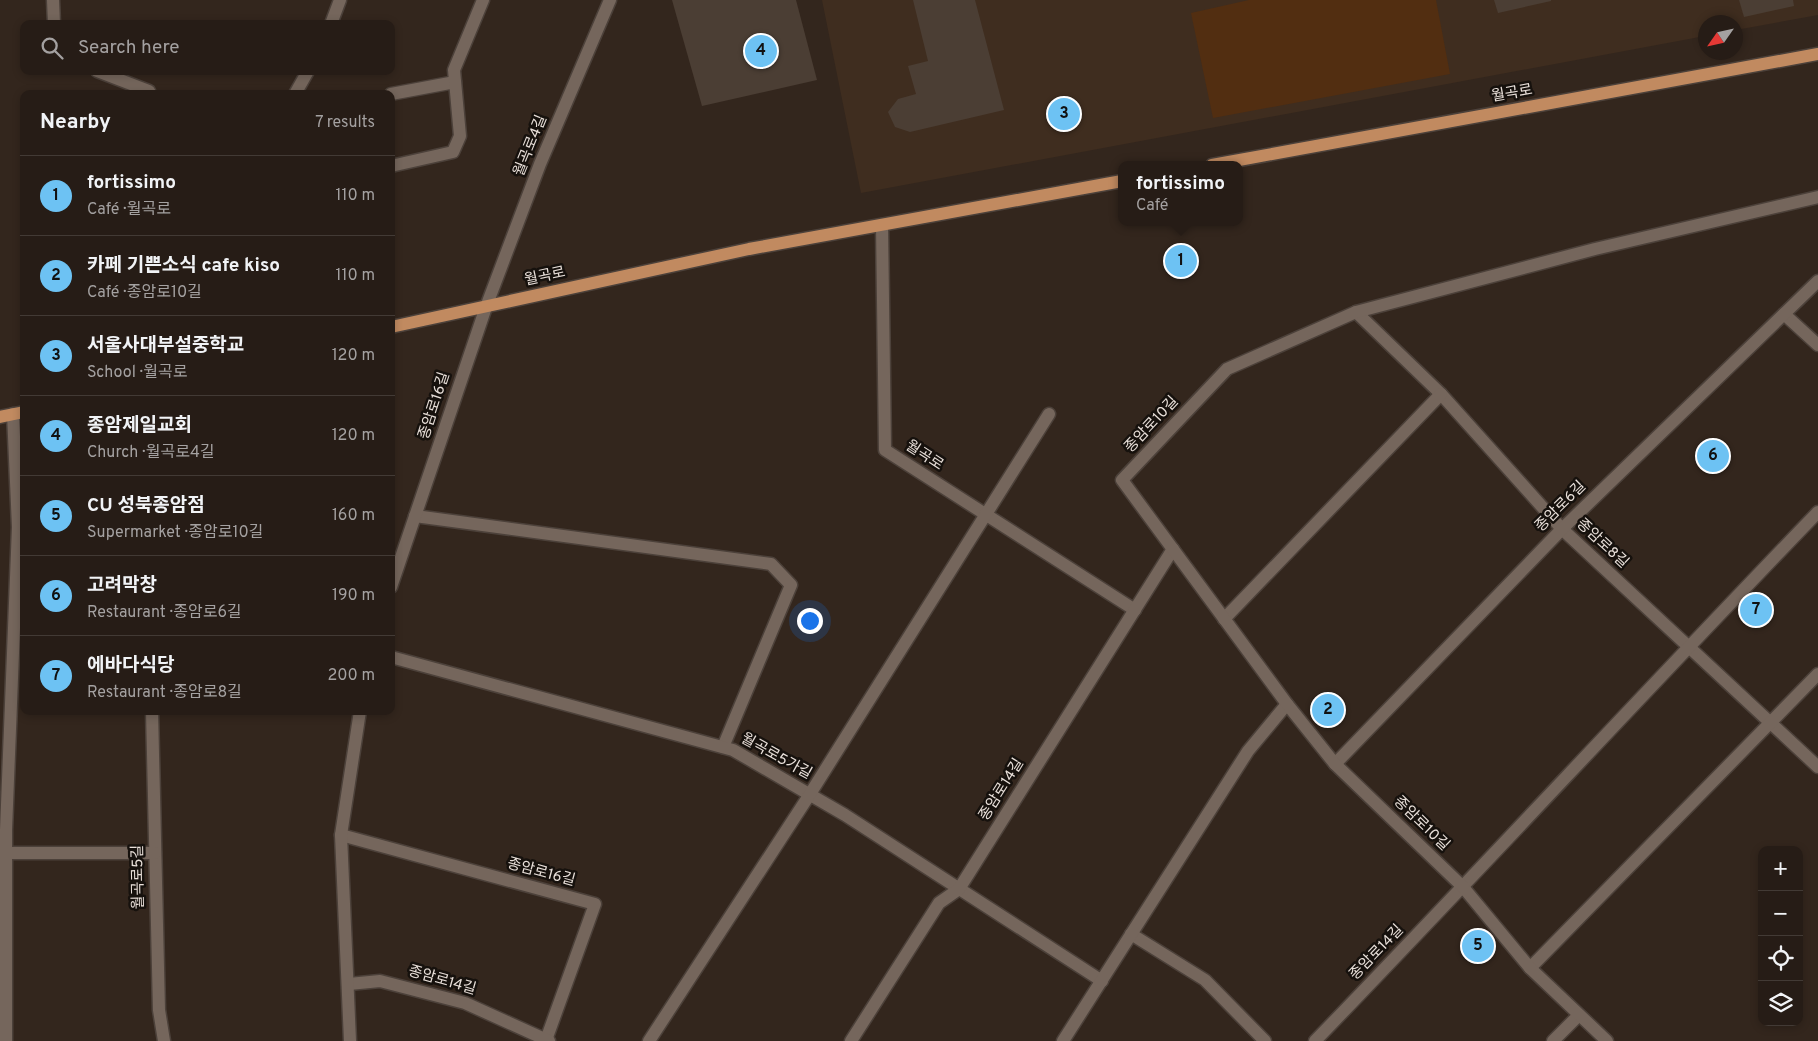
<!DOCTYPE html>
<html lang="en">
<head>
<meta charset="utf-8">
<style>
  body { margin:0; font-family:Overpass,"Noto Sans KR",sans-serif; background:#322923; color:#f1f3f6 }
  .controls { position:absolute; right:15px; bottom:15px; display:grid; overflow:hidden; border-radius:10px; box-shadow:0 2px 8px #0003 }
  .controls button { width:45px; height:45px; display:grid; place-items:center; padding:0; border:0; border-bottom:1px solid #423a35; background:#261c16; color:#f1f3f6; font:25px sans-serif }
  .compass { position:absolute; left:1698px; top:15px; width:45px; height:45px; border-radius:50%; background:#261c16; box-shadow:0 2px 8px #0003; rotate:236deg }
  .you { position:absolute; left:809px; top:620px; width:18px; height:18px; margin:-12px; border:4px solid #fff; border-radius:50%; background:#1a73e8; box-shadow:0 0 0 8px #1a73e833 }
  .badge { display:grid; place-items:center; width:32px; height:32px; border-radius:50%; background:#6dc2f3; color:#111; font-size:16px; font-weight:700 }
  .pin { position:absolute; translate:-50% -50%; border:2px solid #fff; box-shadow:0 1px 5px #0006 }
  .popup { position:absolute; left:1118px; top:161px; width:125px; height:65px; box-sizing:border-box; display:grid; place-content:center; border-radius:10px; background:#261c16; filter:drop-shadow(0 1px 4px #0005); font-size:16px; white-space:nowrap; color:#a4a1a1 }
  .popup b { font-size:19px; color:#f1f3f6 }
  .popup::after { content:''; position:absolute; left:50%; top:100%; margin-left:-10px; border:10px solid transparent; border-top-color:#261c16 }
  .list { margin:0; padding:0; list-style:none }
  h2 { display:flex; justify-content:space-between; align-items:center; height:65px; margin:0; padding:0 20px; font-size:21px }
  h2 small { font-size:16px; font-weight:400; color:#a4a1a1 }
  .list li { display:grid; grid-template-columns:32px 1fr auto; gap:15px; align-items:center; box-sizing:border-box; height:80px; padding:0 20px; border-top:1px solid #423a35 }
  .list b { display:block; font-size:19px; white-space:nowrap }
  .list p { margin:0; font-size:16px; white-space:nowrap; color:#a4a1a1 }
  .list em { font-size:16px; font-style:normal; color:#a4a1a1 }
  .icon { flex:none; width:28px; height:28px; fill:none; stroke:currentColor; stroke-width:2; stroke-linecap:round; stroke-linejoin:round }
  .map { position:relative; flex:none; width:1818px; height:1041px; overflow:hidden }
  .search { position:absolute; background:#261c16; box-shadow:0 2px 8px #0003; left:20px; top:20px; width:375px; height:55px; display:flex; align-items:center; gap:12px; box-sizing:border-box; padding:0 18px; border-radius:10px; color:#a4a1a1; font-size:19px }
  .panel { position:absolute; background:#261c16; box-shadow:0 2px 8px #0003; left:20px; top:90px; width:375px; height:625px; border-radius:10px }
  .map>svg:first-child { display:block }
  .built { fill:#3f2d1f }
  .green { fill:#522e11 }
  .building { fill:#4b3e34 }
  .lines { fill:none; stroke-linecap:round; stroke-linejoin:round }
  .street-casing { stroke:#4c413a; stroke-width:15 }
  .primary-casing { stroke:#4c413a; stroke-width:15 }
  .street { stroke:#75665c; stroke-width:12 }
  .primary { stroke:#c18a60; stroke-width:12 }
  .labels { text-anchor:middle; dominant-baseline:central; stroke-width:5; stroke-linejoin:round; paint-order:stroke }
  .street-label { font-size:15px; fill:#e9e0da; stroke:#16110d }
</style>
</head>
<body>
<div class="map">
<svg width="1818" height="1041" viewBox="0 0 1818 1041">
  <rect width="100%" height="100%" fill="#33261d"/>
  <!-- built -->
  <polygon class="built" points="822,0 1818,0 1818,15 1736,30 1736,22 1706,22 1705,36 861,193"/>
  <!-- green -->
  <polygon class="green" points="1249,0 1436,0 1450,74 1213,118 1191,13"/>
  <!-- building -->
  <g class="building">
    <polygon points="672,0 796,0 817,80 702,106"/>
    <polygon points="913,0 975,0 1004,110 910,132 895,127 888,112 898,99 916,94 908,66 928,61"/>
    <polygon points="1494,0 1551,0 1551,1 1498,13"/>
    <polygon points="1739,0 1793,0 1794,6 1744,17"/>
  </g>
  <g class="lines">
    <defs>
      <g id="street">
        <polyline points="53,0 54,24"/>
        <polyline points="331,24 340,0"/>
        <polyline points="97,71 149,91 150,94"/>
        <polyline points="295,94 308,71"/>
        <polyline points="391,94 455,82"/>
        <polyline points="391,166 453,152 460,136 454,70 483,0"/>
        <polyline points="882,225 885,450 1135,610"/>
        <polyline points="1356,312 1441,394 1562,529 1818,767"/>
        <polyline points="1784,314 1818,345"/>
        <polyline points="415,516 771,564 791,585 723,747"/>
        <polyline points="391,587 486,307 540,164 610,0"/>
        <polyline points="1224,619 1441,394"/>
        <polyline points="391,657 733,750 845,815 1102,981"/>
        <polyline points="152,711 159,1010 164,1041"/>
        <polyline points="1335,764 1562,529 1818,281"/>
        <polyline points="341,835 595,904 546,1040"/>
        <polyline points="6,853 155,853"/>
        <polyline points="1131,934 1205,980 1265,1041"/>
        <polyline points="1530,968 1818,674"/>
        <polyline points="349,984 380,981 465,1003 549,1041"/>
        <polyline points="6,1041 6,830 18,527 13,414"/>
        <polyline points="350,1041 341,835 360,711"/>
        <polyline points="649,1041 810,794 1049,414"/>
        <polyline points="851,1041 939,903 959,889 1173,549"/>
        <polyline points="1063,1041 1248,751 1287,704"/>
        <path d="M1315 1041C1484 866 1649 687 1818 512"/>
        <polyline points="1553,1041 1579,1015"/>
        <polyline points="1607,1041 1530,968 1463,887 1335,764 1287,704 1122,480 1227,369 1356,312 1595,249 1818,197"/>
      </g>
      <g id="primary">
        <polyline points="1212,165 1818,54"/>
        <polyline points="391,327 749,249 1122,181"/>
        <polyline points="0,417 24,412"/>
      </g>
    </defs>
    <!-- street casing -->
    <use href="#street" class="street-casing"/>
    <!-- primary casing -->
    <use href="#primary" class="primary-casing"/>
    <!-- street -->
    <use href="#street" class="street"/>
    <!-- primary -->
    <use href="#primary" class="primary"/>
  </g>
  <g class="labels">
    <!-- street labels -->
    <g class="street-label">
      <text transform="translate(1512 94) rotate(-10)">월곡로</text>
      <text transform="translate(531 146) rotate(-68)">월곡로4길</text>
      <text transform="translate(545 277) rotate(-12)">월곡로</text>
      <text transform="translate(435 406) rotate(-72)">종암로16길</text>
      <text transform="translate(1152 425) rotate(-47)">종암로10길</text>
      <text transform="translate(924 456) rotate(33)">월곡로</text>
      <text transform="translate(1561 507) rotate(-45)">종암로6길</text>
      <text transform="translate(1602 544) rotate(43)">종암로8길</text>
      <text transform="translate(776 757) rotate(29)">월곡로5가길</text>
      <text transform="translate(1002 790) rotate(-58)">종암로14길</text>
      <text transform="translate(1421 824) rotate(44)">종암로10길</text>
      <text transform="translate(541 873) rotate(15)">종암로16길</text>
      <text transform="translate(139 877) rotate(-91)">월곡로5길</text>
      <text transform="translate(1377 953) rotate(-46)">종암로14길</text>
      <text transform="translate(442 981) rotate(16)">종암로14길</text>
    </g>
  </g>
</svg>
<div class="controls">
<button>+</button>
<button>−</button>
<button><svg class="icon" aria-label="locate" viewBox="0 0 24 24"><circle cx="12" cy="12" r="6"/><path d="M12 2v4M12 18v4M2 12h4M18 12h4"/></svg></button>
<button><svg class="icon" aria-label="layers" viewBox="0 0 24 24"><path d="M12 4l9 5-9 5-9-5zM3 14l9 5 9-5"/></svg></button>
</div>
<svg class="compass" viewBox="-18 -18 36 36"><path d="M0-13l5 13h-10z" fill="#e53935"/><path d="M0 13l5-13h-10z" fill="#a4a1a1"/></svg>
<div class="you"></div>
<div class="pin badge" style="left:1181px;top:261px">1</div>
<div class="popup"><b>fortissimo</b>Café</div>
<div class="pin badge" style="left:1328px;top:710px">2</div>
<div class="pin badge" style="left:1064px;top:114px">3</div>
<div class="pin badge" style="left:761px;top:51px">4</div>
<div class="pin badge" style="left:1478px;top:946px">5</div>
<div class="pin badge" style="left:1713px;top:456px">6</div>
<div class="pin badge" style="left:1756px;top:610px">7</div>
<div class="search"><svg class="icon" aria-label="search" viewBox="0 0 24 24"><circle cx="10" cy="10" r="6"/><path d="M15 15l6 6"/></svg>Search here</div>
<section class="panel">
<h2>Nearby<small>7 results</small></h2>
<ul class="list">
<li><span class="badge">1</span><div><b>fortissimo</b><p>Café · 월곡로</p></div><em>110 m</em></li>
<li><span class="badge">2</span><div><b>카페 기쁜소식 cafe kiso</b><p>Café · 종암로10길</p></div><em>110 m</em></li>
<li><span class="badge">3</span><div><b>서울사대부설중학교</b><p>School · 월곡로</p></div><em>120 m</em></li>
<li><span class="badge">4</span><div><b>종암제일교회</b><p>Church · 월곡로4길</p></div><em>120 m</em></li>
<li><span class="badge">5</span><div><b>CU 성북종암점</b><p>Supermarket · 종암로10길</p></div><em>160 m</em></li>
<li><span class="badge">6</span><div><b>고려막창</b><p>Restaurant · 종암로6길</p></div><em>190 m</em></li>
<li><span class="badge">7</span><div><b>에바다식당</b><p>Restaurant · 종암로8길</p></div><em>200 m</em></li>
</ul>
</section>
</div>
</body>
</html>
